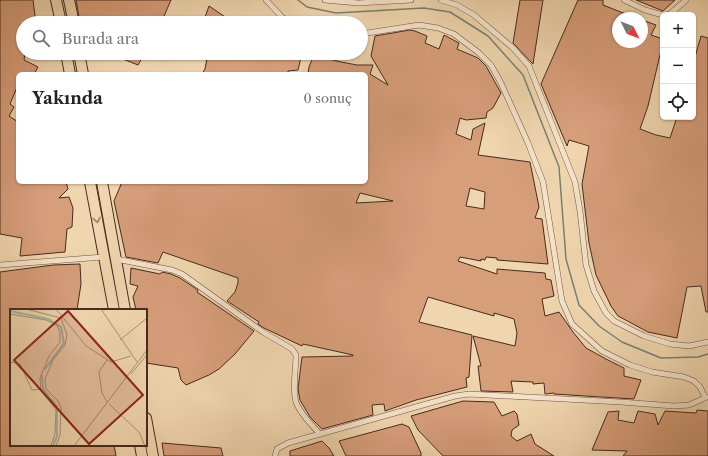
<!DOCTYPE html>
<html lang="tr">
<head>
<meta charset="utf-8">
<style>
  body { margin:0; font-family:"Libre Caslon Text",serif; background:#f2f2f2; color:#222 }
  .controls { position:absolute; right:12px; top:12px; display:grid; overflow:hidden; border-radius:6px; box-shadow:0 1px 3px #0004 }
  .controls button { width:36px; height:36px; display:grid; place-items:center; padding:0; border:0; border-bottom:1px solid #e0e0e0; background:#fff; color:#222; font:20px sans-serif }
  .compass { position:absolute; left:612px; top:12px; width:36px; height:36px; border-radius:50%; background:#fff; box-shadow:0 1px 3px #0004; rotate:132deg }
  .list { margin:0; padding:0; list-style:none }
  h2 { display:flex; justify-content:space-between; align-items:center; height:52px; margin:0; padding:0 16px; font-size:17px }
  h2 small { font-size:13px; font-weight:400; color:#767676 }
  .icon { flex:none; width:22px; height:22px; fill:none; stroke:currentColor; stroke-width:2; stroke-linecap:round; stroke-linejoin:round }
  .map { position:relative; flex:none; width:708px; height:456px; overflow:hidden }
  .search { position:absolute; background:#fff; box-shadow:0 1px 3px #0004; left:16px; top:16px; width:352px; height:44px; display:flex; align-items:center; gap:10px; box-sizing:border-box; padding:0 14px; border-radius:22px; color:#767676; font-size:15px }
  .panel { position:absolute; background:#fff; box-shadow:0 1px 3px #0004; left:16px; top:72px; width:352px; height:112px; border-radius:6px }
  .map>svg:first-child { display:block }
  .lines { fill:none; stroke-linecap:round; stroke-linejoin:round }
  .stream { stroke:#788074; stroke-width:1.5 }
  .building { fill:#d79e7a; stroke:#462a1f; fill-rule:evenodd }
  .street-casing { stroke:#705543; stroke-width:6 }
  .highway-casing { stroke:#462a1f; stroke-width:12 }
  .street { stroke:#f5e4cb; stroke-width:5 }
  .highway { stroke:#f0d6af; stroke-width:10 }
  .oneway { stroke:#9b8067 }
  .inset-river { fill:none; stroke:#9ab9ad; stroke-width:2 }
  .inset-road { fill:none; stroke:#ac9175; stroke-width:1 }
  .view { fill:#8f2418; fill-opacity:0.15; stroke:#8f2418; stroke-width:2 }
  .inset-edge { fill:none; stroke:#462a1f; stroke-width:2 }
</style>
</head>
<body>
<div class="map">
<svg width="708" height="456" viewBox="0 0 708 456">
  <rect width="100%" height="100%" fill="#f0d6af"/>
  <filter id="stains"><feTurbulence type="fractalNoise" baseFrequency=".005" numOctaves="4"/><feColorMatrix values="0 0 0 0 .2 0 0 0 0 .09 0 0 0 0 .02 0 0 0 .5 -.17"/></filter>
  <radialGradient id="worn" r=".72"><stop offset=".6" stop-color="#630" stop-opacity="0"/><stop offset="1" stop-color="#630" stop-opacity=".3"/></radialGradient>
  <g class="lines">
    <!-- stream -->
    <polyline class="stream" points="298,0 307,7 336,13 424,8 450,12 488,36 523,75 559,167 566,259 579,305 599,326 622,342 661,358 698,357 708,354"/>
  </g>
  <!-- building -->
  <g class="building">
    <polygon points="0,0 33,0 36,23 23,23 23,53 25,53 24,60 38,67 34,74 18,74 18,85 10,104 14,107 9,116 18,122 18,182 66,182 68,189 59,198 69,197 73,208 72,227 67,229 65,252 20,256 22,238 0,234"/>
    <polygon points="76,0 171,0 161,23 80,23"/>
    <polygon points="520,0 543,0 533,64 513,43"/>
    <polygon points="578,0 603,0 603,5 636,18 618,18 618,42 642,42 642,20 656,25 651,35 663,39 663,42 648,106 640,129 656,135 670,138 677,117 693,117 693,64 701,36 708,38 708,312 706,312 701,286 687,287 677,338 648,332 618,316 611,306 596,275 589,243 582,184 589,146 569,140 567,146 541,84"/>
    <polygon points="636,0 675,0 663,11"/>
    <polygon points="209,6 234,23 203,23"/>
    <path d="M410 30 415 31 427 36 425 43 439 49 444 35 459 43 457 49 478 58 486 66 501 93 493 108 487 112 486 118 466 120 460 118 456 134 471 140 473 129 485 123 478 155 530 162 539 207 535 218 542 219 548 264 497 260V258L486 257 485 260 481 259V261L460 257 458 261 497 274V269L545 273 546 279 551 280 554 296 542 299 545 316 559 312 573 332 586 348 606 359 624 368V376L641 380 634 399 554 394V393L545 394 544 383 533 384V382L511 381 513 392 481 391 478 366H481L473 336 515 346 517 333 514 319 494 313V316L428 297 419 322 472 335 469 377 466 378 467 387 416 400 385 411 384 404 372 405 373 415 322 429 310 417 300 400 298 389 302 357 353 356V355L303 344 302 346 264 328 258 324 259 322 227 301 235 292 238 283V278L163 252 158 263 126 257 114 201 122 182H366V74H308L309 67 314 55 341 62 357 65H373L370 74 388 85 371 56 375 36ZM470 188 485 192 484 209 466 206ZM360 193 393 201 356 203Z"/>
    <polygon points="119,53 145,53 138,65 118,57"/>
    <polygon points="208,53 302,53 298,70 288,71 288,74 202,74 205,69"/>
    <polygon points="80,264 81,284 77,310 11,310 11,445 114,445 116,456 0,456 0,272 53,265"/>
    <polygon points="131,268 160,274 162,272 171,274 180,278 198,290 197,292 254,331 235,354 219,369 209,375 186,385 181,380 178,368 146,363 146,310 136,310 133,297 138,286 130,284"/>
    <polygon points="463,401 494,402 502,416 514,411 517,414 519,425 512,430 511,436 517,441 531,434 535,444 554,456 443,456 418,430 411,416"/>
    <polygon points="697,410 708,411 708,456 623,456 627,451 592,450 608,412 619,411 618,420 634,423 638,411 655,414 658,425 665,411 696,413"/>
    <polygon points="402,424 409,427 421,453 421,456 346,456 339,441"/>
    <polygon points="322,441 329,448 334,456 290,456 290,451"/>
    <polygon points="162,443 221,448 223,456 164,456"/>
  </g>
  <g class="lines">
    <defs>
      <g id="street">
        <polyline points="266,0 283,18 293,23"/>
        <polyline points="325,0 358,3 411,0"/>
        <polyline points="441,0 457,5 474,15 513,48 529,66 575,182 580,211 586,265 594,291 606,313 614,321 644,336 670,344 689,346 708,342"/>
        <polyline points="624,0 645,10 663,15"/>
        <polyline points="666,15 670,14 686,0"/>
        <polyline points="361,34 419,25 438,28 454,34 479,53 491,65 501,83 528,143 543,182 562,301 572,324 602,351 630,365 652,372 684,377 694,381 700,387 705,397"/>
        <path d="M116 259 172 270 182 274 263 332 292 349 296 355C296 369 292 388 296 402 300 414 312 425 320 434"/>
        <polyline points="0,265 103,257"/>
        <polyline points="275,456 277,449 288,443 455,396 469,394 621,402 674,406 689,405 707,397"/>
      </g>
      <g id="highway">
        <polyline points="56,0 61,23"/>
        <polyline points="69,0 74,23"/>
        <polyline points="66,53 70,74"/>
        <polyline points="79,53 83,74"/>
        <polyline points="90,182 114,310"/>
        <polyline points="102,182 125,310"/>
        <polyline points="146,418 153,456"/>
        <polyline points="140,445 142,456"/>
      </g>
    </defs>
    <!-- street casing -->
    <use href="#street" class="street-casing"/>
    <!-- highway casing -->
    <use href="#highway" class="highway-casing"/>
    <!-- street -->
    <use href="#street" class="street"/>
    <!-- highway -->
    <use href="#highway" class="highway"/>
  </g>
  <!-- one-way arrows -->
  <defs><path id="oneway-chevron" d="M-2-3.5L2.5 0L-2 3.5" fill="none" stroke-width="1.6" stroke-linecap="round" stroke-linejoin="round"/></defs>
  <use class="oneway" href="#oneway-chevron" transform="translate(97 220) rotate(80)"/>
  <!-- overview -->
  <g transform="translate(10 309)">
    <rect width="137" height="137" fill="#f0d6af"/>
    <path class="inset-river" d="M0 2 38 10 51 18 54 34 35 60M32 66 33 80 47 98V127L43 137"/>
    <path class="inset-road" d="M16 0 51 9 57 26 55 36 43 51 35 70 36 80 48 92 51 99 50 126 46 137M46 0 76 37 101 53 121 47M91 0 127 53M0 5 36 11 47 16 50 23V33L39 47 30 69 31 81 46 101 45 125 41 137M110 31 137 9M97 51 89 63 92 84 97 93M0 53 10 55 22 81 31 80M121 65 136 47M99 95 129 123 135 137M64 137 137 41"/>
    <path class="view" d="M58 2 133 86 79 135 4 51Z"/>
    <rect width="137" height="137" class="inset-edge"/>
  </g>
  <rect width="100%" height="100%" filter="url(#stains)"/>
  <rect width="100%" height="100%" fill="url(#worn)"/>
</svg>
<div class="controls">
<button>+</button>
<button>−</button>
<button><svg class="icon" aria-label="locate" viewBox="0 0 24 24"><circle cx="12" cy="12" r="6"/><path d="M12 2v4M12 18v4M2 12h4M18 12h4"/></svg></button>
</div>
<svg class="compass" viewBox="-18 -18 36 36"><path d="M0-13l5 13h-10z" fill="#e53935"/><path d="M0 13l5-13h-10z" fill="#767676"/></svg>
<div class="search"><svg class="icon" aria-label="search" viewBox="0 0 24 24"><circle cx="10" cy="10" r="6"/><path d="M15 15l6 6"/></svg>Burada ara</div>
<section class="panel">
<h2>Yakında<small>0 sonuç</small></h2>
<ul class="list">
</ul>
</section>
</div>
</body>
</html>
